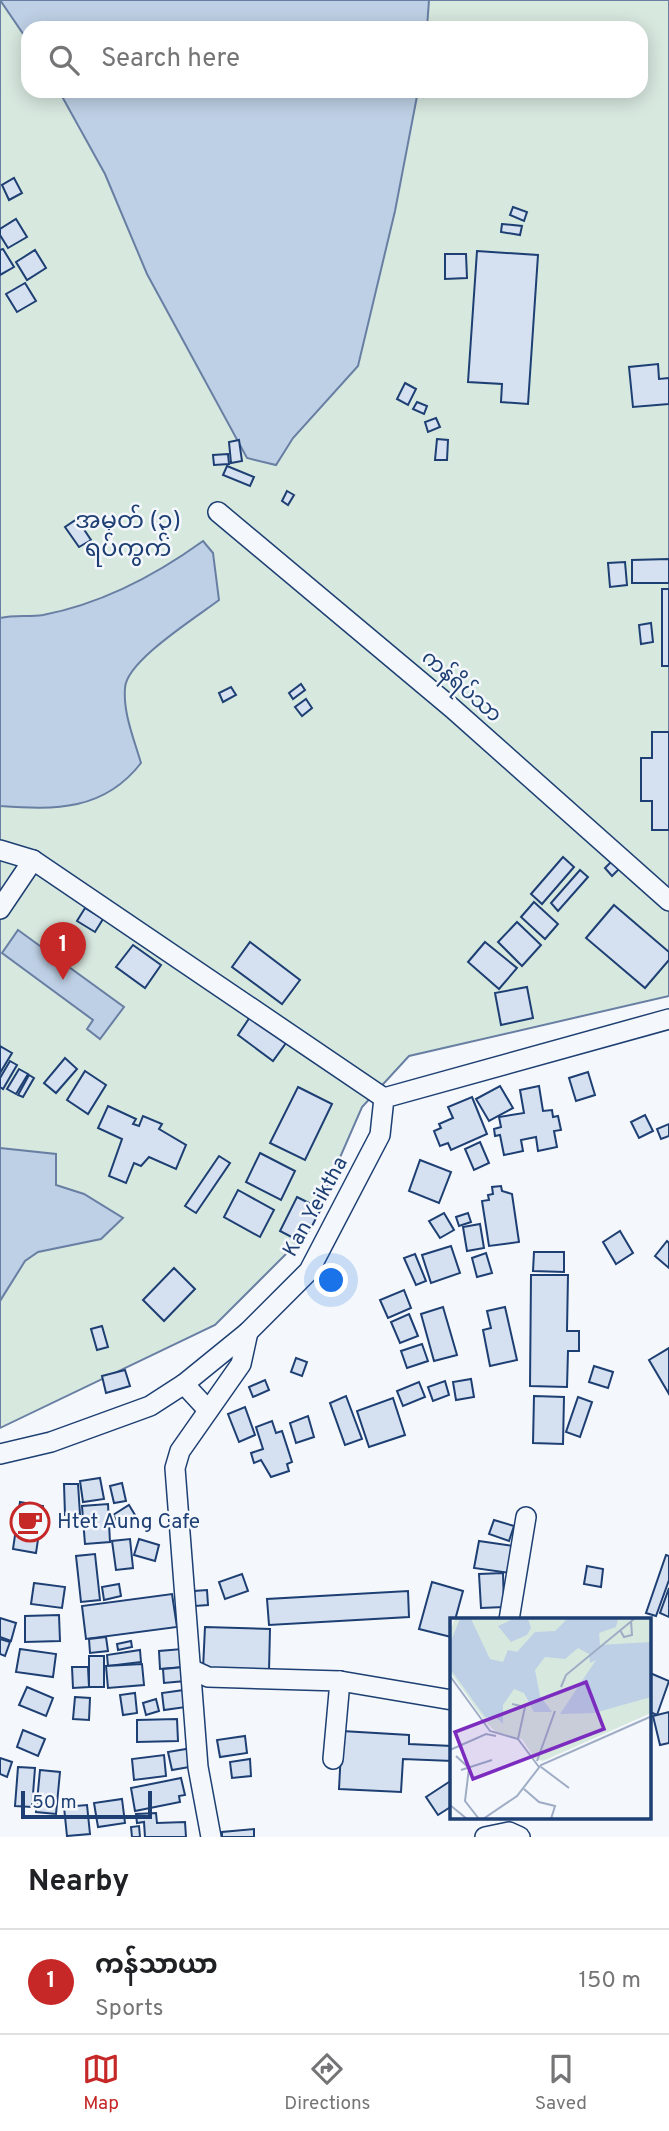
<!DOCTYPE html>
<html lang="en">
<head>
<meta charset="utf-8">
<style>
  body { margin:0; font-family:Overpass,"Noto Sans Myanmar",sans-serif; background:#f6f6f6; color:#202124 }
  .scale { position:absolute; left:21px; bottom:18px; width:131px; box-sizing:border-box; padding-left:7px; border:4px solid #1d3f73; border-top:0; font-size:19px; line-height:24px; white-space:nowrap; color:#1d3f73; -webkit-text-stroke:5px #f4f7fb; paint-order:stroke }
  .you { position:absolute; left:332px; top:1281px; width:24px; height:24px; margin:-18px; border:5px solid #fff; border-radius:50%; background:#1a73e8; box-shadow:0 0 0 10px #1a73e833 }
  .badge { display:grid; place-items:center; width:46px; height:46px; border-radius:50%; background:#c62828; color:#fff; font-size:23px; font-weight:700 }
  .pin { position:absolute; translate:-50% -58px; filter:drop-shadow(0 2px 4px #0008) }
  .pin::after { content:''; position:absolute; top:37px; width:24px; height:21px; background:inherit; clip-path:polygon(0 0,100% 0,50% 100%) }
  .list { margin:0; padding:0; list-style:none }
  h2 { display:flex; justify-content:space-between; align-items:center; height:91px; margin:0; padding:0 28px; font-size:30px }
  h2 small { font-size:23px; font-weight:400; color:#757577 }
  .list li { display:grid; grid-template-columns:46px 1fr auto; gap:21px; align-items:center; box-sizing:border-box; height:105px; padding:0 28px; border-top:2px solid #e0e0e0 }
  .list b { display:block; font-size:26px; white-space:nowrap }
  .list p { margin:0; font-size:23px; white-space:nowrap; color:#757577 }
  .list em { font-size:23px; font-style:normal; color:#757577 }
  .icon { flex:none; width:38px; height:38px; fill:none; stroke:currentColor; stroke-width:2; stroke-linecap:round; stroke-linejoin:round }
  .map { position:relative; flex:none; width:669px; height:1837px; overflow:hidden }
  .search { position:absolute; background:#fff; box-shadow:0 4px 18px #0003; left:21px; right:21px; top:21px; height:77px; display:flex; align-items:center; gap:18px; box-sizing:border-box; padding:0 24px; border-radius:21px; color:#757577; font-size:26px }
  .sheet { height:196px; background:#fff }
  nav { display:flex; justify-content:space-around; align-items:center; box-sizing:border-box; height:98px; border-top:2px solid #e0e0e0; background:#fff; font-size:19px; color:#757577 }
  nav a { display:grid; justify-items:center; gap:4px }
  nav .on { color:#c62828 }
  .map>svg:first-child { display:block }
  .green { fill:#d7e8df; stroke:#687fa3; stroke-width:2; fill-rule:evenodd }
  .water { fill:#bed0e5; stroke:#687fa3; stroke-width:2 }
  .building { fill:#d5e0f0; stroke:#1d3f73; stroke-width:2 }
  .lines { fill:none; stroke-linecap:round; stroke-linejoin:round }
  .minor-casing { stroke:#1d3f73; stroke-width:22 }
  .minor { stroke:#f4f7fb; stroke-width:19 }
  .labels { text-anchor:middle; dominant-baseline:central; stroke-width:5; stroke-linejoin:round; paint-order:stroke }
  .street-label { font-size:21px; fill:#1d3f73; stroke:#f4f7fb }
  .poi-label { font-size:21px; fill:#1d3f73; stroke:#f4f7fb; text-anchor:start }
  .quarter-label { font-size:24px; fill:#1d3f73; stroke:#f4f7fb }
  .inset-road { fill:none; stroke:#9eadc5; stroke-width:2 }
  .view { fill:#7b2cbf; fill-opacity:0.15; stroke:#7b2cbf; stroke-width:3.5 }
  .inset-edge { fill:none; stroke:#1d3f73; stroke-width:3.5 }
</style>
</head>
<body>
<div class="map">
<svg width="669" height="1837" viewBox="0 0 669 1837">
  <rect width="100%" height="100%" fill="#f4f7fb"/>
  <!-- green -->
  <path class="green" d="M0 0H669V996L409 1056 362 1107 307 1233 215 1325 0 1428ZM28 28H641V91H28Z"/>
  <!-- water -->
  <g class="water">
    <polygon points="0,0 429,0 427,28 28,28 28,41"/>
    <polygon points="59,91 418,91 395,211 358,366 293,438 276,465 247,458 147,274 105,174"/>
    <path d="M203 541 213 553 219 600C197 617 126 661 125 688 123 713 134 739 141 763 104 811 55 810 0 806V618C14 615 29 617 43 615 100 604 156 575 203 541Z"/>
    <polygon points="18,930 124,1007 100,1039 87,1029 93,1020 2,953"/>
    <polygon points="0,1148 56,1154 56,1185 84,1194 123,1218 101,1239 38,1252 25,1261 0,1301"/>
  </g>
  <!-- building -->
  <g class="building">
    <polygon points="14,178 22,193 9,200 2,185"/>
    <polygon points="513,207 527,212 524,221 510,215"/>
    <polygon points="16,219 27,237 8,248 0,235 0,229"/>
    <polygon points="502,224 522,226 520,235 501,232"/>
    <polygon points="3,249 14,267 0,275 0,250"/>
    <polygon points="35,250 46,268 27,280 16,262"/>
    <polygon points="477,251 538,255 528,404 501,402 502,384 468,382"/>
    <polygon points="445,254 466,254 467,278 445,279"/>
    <polygon points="25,283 36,301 17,312 6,294"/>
    <polygon points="658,364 659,379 669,378 669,404 633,407 629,367"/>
    <polygon points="405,383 416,389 408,405 397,399"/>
    <polygon points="417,402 427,406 424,414 413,409"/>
    <polygon points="436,418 440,427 428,432 425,422"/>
    <polygon points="437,439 448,440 447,460 435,460"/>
    <polygon points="239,440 242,461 231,463 229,442"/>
    <polygon points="228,454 229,464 214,465 213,455"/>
    <polygon points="227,466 254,477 250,486 223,475"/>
    <polygon points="287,491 294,495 288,505 282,501"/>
    <polygon points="77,519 91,540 79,547 65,527"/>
    <polygon points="669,559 669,583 632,583 632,560"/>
    <polygon points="625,562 627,585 610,587 608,563"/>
    <rect x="662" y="589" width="7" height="77"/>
    <polygon points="651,623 653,642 641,644 639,625"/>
    <polygon points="301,684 305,690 293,699 289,693"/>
    <polygon points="231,687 236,695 223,702 219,693"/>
    <polygon points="306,699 312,708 302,716 295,707"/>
    <polygon points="652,732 669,732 669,830 652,830 652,801 641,801 641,758 652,758"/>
    <polygon points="563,857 574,867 542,904 531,894"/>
    <polygon points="612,861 619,869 612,876 605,868"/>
    <polygon points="580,870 588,877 558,911 551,903"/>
    <polygon points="534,902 558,924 545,939 521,917"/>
    <polygon points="614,905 669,952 669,960 645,988 586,938"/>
    <polygon points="85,908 103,919 95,932 77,921"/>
    <polygon points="517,922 541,945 522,966 498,942"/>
    <polygon points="250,942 300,980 282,1004 232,967"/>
    <polygon points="485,942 517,968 499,989 468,962"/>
    <polygon points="133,945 161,965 145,988 116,967"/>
    <polygon points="527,987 533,1018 501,1025 495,993"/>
    <polygon points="250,1017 286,1043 273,1061 238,1035"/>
    <polygon points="0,1046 12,1053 0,1073"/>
    <polygon points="65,1058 77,1069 56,1093 44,1083"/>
    <polygon points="10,1061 17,1065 3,1089 0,1087 0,1078"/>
    <polygon points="19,1069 28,1074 16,1094 7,1089"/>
    <polygon points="85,1071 106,1085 88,1114 67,1100"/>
    <polygon points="588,1072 595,1095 576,1101 569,1078"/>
    <polygon points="29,1075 34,1078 23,1097 18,1095"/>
    <polygon points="500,1086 513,1108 489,1121 476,1099"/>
    <polygon points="539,1086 543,1111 552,1110 553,1117 558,1116 561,1130 554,1131 557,1147 538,1151 536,1137 521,1140 523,1151 504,1155 500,1135 495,1136 494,1129 501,1127 499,1117 524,1113 520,1090"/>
    <polygon points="298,1087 332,1104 305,1160 270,1143"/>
    <polygon points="472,1097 487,1134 451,1150 448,1143 440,1146 434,1131 441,1128 439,1124 453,1118 448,1107"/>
    <polygon points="108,1106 136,1119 133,1124 139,1126 143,1116 162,1124 159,1129 186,1145 176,1169 149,1157 141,1166 134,1163 126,1183 109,1176 122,1139 98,1128"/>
    <polygon points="645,1115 653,1131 639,1138 631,1122"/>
    <polygon points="669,1124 669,1136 661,1139 657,1129"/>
    <polygon points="480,1142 489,1163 474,1170 465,1149"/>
    <polygon points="260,1153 295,1171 281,1200 246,1182"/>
    <polygon points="219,1156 230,1163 196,1213 185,1206"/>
    <polygon points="420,1160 451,1172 439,1203 409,1191"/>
    <polygon points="501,1186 502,1191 512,1194 519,1242 489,1246 482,1201 489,1200 488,1195 493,1194 492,1187"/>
    <polygon points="238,1190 274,1210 260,1237 224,1217"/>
    <polygon points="297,1197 321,1209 303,1243 280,1231"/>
    <polygon points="444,1213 454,1230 440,1238 429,1221"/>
    <polygon points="468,1213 471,1222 459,1226 456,1217"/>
    <polygon points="480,1224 484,1248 467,1251 463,1227"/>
    <polygon points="620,1231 633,1253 616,1264 603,1242"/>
    <polygon points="667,1241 669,1243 669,1268 655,1256"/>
    <polygon points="451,1246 460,1273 431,1283 422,1255"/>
    <polygon points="534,1252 564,1252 564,1272 533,1271"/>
    <polygon points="486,1253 492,1273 477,1277 472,1258"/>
    <polygon points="415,1254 426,1281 416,1285 404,1258"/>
    <polygon points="174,1268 195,1289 164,1321 143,1300"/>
    <polygon points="531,1275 568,1275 567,1331 579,1331 579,1351 568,1351 567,1387 530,1386"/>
    <polygon points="404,1290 411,1308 388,1318 380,1300"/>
    <polygon points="443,1307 457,1355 434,1361 421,1314"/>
    <polygon points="505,1307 517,1360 490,1366 483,1330 491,1328 487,1311"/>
    <polygon points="409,1314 418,1336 400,1343 391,1322"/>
    <polygon points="102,1326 108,1347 97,1350 91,1329"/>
    <polygon points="422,1344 428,1361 407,1368 401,1351"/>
    <polygon points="669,1348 669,1394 649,1360"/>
    <polygon points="296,1358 307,1362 302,1376 291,1372"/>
    <polygon points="594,1366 613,1372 608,1388 589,1382"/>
    <polygon points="125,1370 130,1386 106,1393 102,1376"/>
    <polygon points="471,1379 474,1397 456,1400 453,1382"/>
    <polygon points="265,1380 269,1390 253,1397 249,1387"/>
    <polygon points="445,1381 449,1395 433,1401 428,1387"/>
    <polygon points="419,1382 425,1397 403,1406 397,1391"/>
    <polygon points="346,1396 362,1439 345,1445 330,1403"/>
    <polygon points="534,1396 564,1397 563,1444 533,1443"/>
    <polygon points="578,1397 592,1402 580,1437 566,1432"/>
    <polygon points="393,1398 405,1435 369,1447 357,1411"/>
    <polygon points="245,1407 255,1435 239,1442 228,1414"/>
    <polygon points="308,1416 314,1437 296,1443 290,1423"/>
    <polygon points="272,1421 276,1433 282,1431 292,1462 287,1464 289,1471 271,1477 261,1460 254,1463 251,1453 263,1449 256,1427"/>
    <polygon points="100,1478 104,1499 83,1502 80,1481"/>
    <polygon points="122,1483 126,1501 114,1503 110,1486"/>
    <polygon points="64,1484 78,1484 80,1514 65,1515"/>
    <polygon points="20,1502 43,1506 36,1553 13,1549"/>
    <polygon points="108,1504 110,1542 85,1544 82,1506"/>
    <polygon points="129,1505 135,1515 119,1525 113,1515"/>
    <polygon points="494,1520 514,1526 509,1541 489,1534"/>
    <polygon points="130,1539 133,1568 116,1570 112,1541"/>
    <polygon points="139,1539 159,1545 155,1561 134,1555"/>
    <polygon points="479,1541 514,1546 510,1573 474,1568"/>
    <polygon points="95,1554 100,1600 81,1602 76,1556"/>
    <polygon points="666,1555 669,1556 669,1580 656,1616 646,1613"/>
    <polygon points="587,1566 603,1569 601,1587 584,1584"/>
    <polygon points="503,1573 504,1607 481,1608 479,1574"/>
    <polygon points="242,1574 248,1591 225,1599 219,1582"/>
    <polygon points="432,1582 463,1591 455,1620 452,1620 451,1637 419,1629"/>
    <polygon points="34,1583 65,1587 62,1608 31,1604"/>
    <polygon points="119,1584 121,1596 104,1600 102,1587"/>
    <polygon points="669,1588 669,1617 660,1613"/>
    <polygon points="207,1590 208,1605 195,1606 194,1591"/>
    <polygon points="408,1591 409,1617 269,1625 267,1599"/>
    <polygon points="172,1594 177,1627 86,1639 82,1606"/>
    <polygon points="59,1615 60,1641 25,1642 25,1616"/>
    <polygon points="0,1618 16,1623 11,1641 0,1637"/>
    <polygon points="205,1627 270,1629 269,1671 203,1669"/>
    <polygon points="106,1637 108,1651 90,1653 89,1639"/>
    <polygon points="0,1639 10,1642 5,1656 0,1654"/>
    <polygon points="131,1641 132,1647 118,1650 117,1644"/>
    <polygon points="20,1649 56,1654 53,1677 16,1672"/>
    <polygon points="182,1649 184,1667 160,1669 159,1651"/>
    <polygon points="140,1650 141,1662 108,1666 107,1655"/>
    <rect x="89" y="1656" width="15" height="31"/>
    <polygon points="142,1664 144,1685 108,1688 106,1666"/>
    <polygon points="72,1667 88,1667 89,1687 73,1688"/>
    <polygon points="184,1667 185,1681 164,1683 163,1669"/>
    <polygon points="650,1673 669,1681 657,1715 650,1712"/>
    <polygon points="27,1687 53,1698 46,1716 19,1705"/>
    <polygon points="184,1690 186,1707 164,1710 162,1693"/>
    <polygon points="135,1693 137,1713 123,1715 120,1695"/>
    <polygon points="75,1697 90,1698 89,1720 73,1719"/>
    <polygon points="156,1699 159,1711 146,1715 143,1703"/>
    <polygon points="669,1712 669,1743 660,1745 653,1716"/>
    <polygon points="177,1719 178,1741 137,1742 137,1720"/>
    <polygon points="23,1730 45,1739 38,1756 17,1747"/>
    <polygon points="342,1731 409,1735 409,1744 452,1746 452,1761 403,1759 401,1792 339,1789"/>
    <polygon points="245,1736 247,1753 220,1757 217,1740"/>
    <polygon points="192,1748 195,1766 172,1770 168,1752"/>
    <polygon points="164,1755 166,1776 134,1780 132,1759"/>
    <polygon points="0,1758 12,1762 7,1777 0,1774"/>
    <polygon points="250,1759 251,1776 232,1778 230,1762"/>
    <polygon points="18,1767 35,1768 32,1807 15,1806"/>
    <polygon points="40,1770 60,1772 56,1814 36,1812"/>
    <polygon points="181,1778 185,1795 179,1796 180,1802 135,1811 131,1788"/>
    <polygon points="452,1780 452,1806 438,1815 426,1797"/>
    <polygon points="122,1799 125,1823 98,1827 94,1803"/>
    <polygon points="87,1805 90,1834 67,1836 64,1807"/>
    <polygon points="156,1813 157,1823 185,1822 186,1837 145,1837 144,1822 137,1823 136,1814"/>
    <polygon points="139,1826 140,1837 132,1837 131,1827"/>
    <polygon points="254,1829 254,1837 222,1837 222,1832"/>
  </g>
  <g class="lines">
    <defs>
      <g id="minor">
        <polyline points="218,512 452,708 669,901"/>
        <polyline points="0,850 33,860"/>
        <polyline points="0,909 33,860 384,1098"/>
        <polyline points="184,1384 208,1410"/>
        <polyline points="0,1454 51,1442 150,1406 184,1384 248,1332 309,1271 380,1135 384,1098 669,1019"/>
        <polyline points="509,1620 526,1517"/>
        <polyline points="193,1670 208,1677 340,1681 333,1759"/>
        <polyline points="340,1681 452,1700"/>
        <polyline points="211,1837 198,1767 175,1468 180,1451 241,1364 248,1332"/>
        <polyline points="485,1837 509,1832 520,1837"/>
      </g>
    </defs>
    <!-- minor casing -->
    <use href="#minor" class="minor-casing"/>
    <!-- minor -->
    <use href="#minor" class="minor"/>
  </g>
  <!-- icons -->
  <defs>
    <symbol id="cafe-ring" viewBox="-11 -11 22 22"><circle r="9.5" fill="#f4f7fb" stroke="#c62828" stroke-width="1.5"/><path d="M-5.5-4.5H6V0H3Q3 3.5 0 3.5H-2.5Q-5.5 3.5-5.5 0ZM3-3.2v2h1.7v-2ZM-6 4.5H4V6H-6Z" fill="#c62828"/></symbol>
  </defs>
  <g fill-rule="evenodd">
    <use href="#cafe-ring" x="8" y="1500" width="44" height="44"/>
  </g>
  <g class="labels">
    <!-- street labels -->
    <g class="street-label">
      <text transform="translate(461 687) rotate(41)">ကန်ရိပ်သာ</text>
      <text transform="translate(316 1207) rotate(-61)">Kan Yeiktha</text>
    </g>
    <!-- poi labels -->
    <g class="poi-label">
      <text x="57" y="1522">Htet Aung Cafe</text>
    </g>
    <!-- quarter labels -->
    <g class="quarter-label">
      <text x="128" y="522">အမှတ် (၃)<tspan x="128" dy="28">ရပ်ကွက်</tspan></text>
    </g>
  </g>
  <!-- overview -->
  <g transform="translate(450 1618)">
    <rect width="201" height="201" fill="#f4f7fb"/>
    <path d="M5 1H201V95L93 143 85 141 72 121 47 115 35 103 0 54V13Z" fill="#d7e8df"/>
    <path d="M10 1H21L40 41 53 44 58 32 67 34 85 14 105 13 117 1H168L166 9 149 15 150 27 201 24V79L144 95 110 96 146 42 140 45 139 36 128 30 115 41 95 39 85 52 90 78 102 94H84L74 75 64 71 53 87V106L47 100 35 99 1 52 0 25ZM63 1H78L81 10 77 17 61 24 48 8Z" fill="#bed0e5"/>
    <path class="inset-road" d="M170 12 174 19 182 17 181 3M0 58 40 113 68 121 89 149M111 69 116 57 184 1M62 86 75 89 68 121M0 132 36 116 46 118M6 138 19 150 15 183 29 201M87 143 105 93M91 149 119 170M11 152 42 142M74 171 89 184 105 188 101 201M0 187 17 201M33 201 67 178 91 147 202 98"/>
    <path class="view" d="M136 64 154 111 23 161 5 114Z"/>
    <rect width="201" height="201" class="inset-edge"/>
  </g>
</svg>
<div class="scale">50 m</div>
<div class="you"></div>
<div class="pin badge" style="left:63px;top:980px">1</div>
<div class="search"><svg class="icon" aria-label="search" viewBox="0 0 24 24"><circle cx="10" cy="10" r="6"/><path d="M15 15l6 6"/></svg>Search here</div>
</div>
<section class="sheet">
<h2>Nearby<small></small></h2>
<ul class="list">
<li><span class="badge">1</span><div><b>ကန်သာယာ</b><p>Sports</p></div><em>150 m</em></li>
</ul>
</section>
<nav>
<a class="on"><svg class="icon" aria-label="map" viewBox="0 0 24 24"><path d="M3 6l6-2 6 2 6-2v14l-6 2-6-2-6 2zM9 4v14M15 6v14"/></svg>Map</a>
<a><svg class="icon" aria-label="directions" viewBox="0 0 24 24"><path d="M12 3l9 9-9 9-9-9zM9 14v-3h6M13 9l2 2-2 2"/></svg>Directions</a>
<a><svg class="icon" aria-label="saved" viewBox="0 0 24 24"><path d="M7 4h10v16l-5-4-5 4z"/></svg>Saved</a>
</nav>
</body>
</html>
